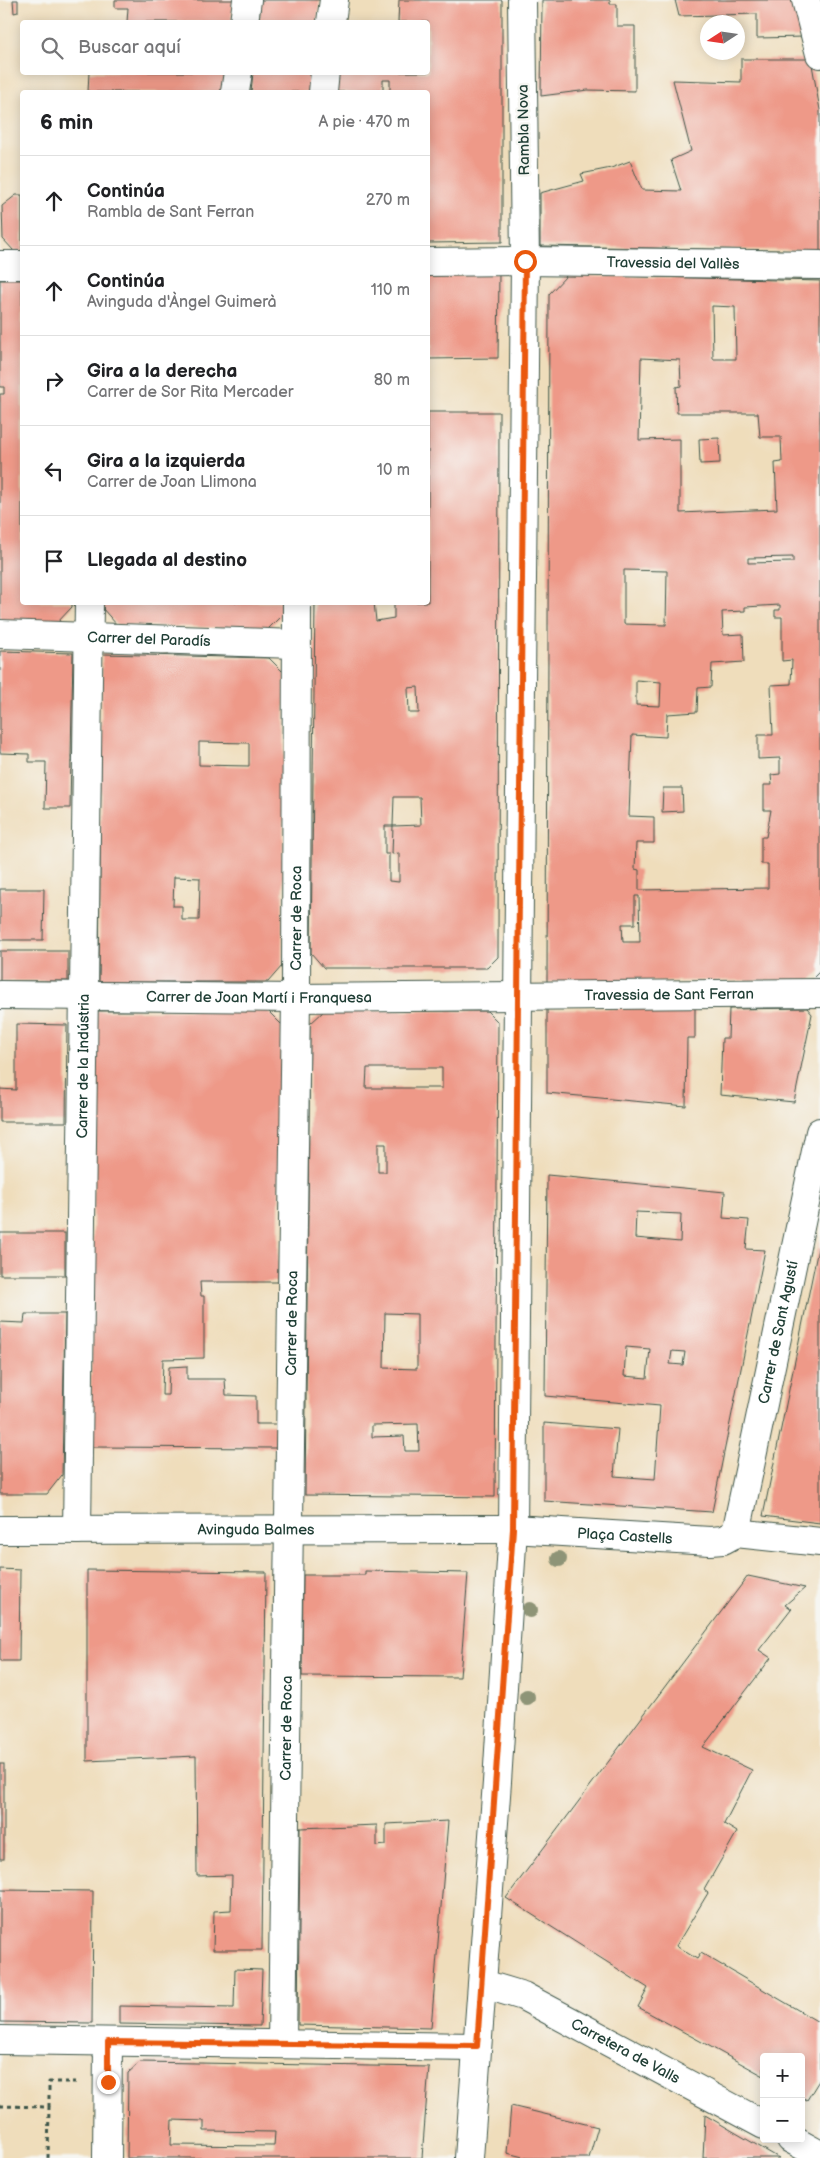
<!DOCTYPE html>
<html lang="es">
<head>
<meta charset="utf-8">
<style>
  body { margin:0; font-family:"Balsamiq Sans",sans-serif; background:#f6f6f6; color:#202124 }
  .controls { position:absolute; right:15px; bottom:15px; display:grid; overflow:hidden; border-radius:5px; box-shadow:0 2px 12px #0003 }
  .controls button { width:45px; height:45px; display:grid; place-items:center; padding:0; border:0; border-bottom:1px solid #e0e0e0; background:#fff; color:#202124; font:25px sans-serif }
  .compass { position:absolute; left:700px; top:15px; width:45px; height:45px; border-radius:50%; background:#fff; box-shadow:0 2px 12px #0003; rotate:258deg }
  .stop { position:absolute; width:15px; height:15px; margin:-11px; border:4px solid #ea580c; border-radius:50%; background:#fff }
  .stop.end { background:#ea580c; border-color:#fff; box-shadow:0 1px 5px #0008 }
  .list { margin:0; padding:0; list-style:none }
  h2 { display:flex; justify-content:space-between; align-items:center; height:65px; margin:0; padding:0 20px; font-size:21px }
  h2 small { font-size:16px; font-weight:400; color:#757577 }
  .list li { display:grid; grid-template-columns:32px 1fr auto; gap:15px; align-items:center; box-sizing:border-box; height:90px; padding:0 20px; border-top:1px solid #e0e0e0 }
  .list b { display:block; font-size:19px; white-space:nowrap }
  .list p { margin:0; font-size:16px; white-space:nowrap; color:#757577 }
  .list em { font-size:16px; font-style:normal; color:#757577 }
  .icon { flex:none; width:28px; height:28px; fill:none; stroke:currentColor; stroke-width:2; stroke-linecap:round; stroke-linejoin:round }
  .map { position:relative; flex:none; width:820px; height:2158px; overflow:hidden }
  .search { position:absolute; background:#fff; box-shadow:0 2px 12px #0003; left:20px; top:20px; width:410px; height:55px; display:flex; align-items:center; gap:12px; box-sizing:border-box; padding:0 18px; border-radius:5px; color:#757577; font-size:19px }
  .panel { position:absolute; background:#fff; box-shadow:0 2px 12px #0003; left:20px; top:90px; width:410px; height:515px; border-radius:5px }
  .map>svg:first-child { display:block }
  .building { fill:#e98; fill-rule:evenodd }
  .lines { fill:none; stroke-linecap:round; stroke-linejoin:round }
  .minor-casing { stroke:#3e5548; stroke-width:30 }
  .tertiary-casing { stroke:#3e5548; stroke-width:30 }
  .path { stroke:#3e5548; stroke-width:3; stroke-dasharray:4 4; stroke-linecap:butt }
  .minor { stroke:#fff; stroke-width:28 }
  .tertiary { stroke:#fff; stroke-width:28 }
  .tree { fill:#8e9477 }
  .route { stroke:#ea580c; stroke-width:6 }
  .labels { text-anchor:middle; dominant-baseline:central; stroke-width:5; stroke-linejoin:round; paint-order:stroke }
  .street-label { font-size:15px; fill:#1f3d34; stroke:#f6f6f2 }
</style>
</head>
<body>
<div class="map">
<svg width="820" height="2158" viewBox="0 0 820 2158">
  <rect width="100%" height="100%" fill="#f6f6f2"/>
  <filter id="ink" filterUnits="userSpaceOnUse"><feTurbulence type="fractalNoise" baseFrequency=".02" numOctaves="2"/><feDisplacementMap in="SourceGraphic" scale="10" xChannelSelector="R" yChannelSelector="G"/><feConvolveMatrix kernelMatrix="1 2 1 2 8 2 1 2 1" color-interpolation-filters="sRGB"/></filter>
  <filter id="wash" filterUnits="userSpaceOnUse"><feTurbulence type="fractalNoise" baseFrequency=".0096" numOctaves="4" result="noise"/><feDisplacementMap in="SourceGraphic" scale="20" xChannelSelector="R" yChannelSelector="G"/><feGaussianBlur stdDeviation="1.12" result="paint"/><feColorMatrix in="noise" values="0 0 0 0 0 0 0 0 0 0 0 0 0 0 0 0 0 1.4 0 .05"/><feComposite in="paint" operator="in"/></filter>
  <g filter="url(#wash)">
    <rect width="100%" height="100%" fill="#efddbb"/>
    <g id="blocks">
      <!-- building -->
      <g class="building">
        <polygon points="13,0 18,0 18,12 14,13"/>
        <polygon points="115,0 234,0 231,22 127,22 128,8 115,8"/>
        <polygon points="261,0 320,0 317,22 259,22"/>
        <polygon points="399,0 502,0 502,242 428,243 428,92 390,92 390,80 383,80 383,92 334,92 336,72 428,72 428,22 398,22"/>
        <polygon points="542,0 610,0 610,4 617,4 617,26 635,26 635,91 588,90 541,96"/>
        <polygon points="675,0 795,0 805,37 757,38 757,14 679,16"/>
        <polygon points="741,59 811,59 820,110 820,251 540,246 540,193 584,181 581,174 611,168 630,161 642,190 681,191 671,160 691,151 673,80 741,82"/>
        <polygon points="89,72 225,72 223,92 88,92"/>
        <polygon points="253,72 311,72 309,92 251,92"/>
        <polygon points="16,195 22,195 22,251 14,251 3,239 2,206"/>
        <polygon points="499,273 498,358 428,359 428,275"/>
        <path d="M567 275 820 281V971L811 980 547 982 549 294ZM712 306 735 307 736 359H713ZM641 358 680 360 681 386 676 387 677 413H758L760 437H781L782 462 775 463 777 509 680 513V439L639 440ZM793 557V562L748 563V558ZM624 570 667 571 666 625 624 624ZM780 605V610H775V617H782V661L792 660 791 684 771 685 773 735H758V759L780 758V774L771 775 772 785H764V810H771L766 837H761V864H768V888L639 890V870L635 869 636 843H654V817L629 816 632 735 666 737 667 714 697 712 698 688 711 687 712 664 744 662 743 634 723 635 722 612 745 611V607ZM636 680 661 682 660 706 636 705ZM635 896H639L640 942H623L622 924H635Z"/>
        <polygon points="0,280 22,280 22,602 72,602 72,607 56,624 0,622 0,394 4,394 4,387 0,387"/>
        <path d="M428 412H499L498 957 487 968H324L311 953 315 602H374L376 621 394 618V602H428ZM418 687 419 713H409L408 688ZM394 797H420L421 825 393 826 392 854 399 853V882L389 881V854H385V826H393Z"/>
        <polygon points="719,438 720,463 700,464 699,439"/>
        <polygon points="102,602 285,602 285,612 268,629 117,625 102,608"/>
        <polygon points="0,651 73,653 70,808 45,808 46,762 29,762 29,754 0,753"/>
        <path d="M102 654 269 658 285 674 282 966 268 982H99ZM199 742 249 743V766L199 765ZM174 877 200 878 199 920H182V906H173Z"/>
        <polygon points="663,788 682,788 683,811 662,812"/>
        <polygon points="0,889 44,889 43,940 0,940"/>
        <rect x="0" y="951" width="68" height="30"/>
        <polygon points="695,1008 695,1038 687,1038 686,1106 547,1093 547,1009"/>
        <polygon points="807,1008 812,1014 794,1102 720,1095 722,1038 728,1038 729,1009"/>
        <polygon points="267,1010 282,1025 278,1282 200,1282 201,1296 204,1296 204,1358 163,1359 162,1395 168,1395 169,1367 187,1366 187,1379 225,1379 226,1395 256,1396 256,1424 277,1424 276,1448 90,1447 96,1011"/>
        <path d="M324 1011H487L498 1022 495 1497 305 1495 310 1024ZM367 1068H442V1088H366ZM378 1144H386V1172H378ZM385 1313 417 1314V1369L384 1368ZM418 1424 419 1451H405L404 1436 372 1437V1425Z"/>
        <polygon points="16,1024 67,1025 66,1122 0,1122 0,1089 16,1090"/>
        <path d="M547 1175 725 1192 723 1218 749 1220 746 1249 765 1250 712 1512 544 1501V1423L618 1429 614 1476 655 1479 660 1406 545 1396ZM636 1212 681 1214 680 1242 635 1238ZM626 1347 650 1349 647 1378 624 1376ZM672 1351 685 1352 683 1365 670 1364Z"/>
        <rect x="0" y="1233" width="65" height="42"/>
        <polygon points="820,1239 820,1523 763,1516"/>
        <polygon points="25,1314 65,1314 62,1475 47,1494 0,1494 0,1322 24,1323"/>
        <polygon points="0,1569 20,1570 19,1661 0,1661"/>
        <polygon points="87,1570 266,1572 262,1950 213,1950 214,1911 231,1910 232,1875 197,1876 196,1756 87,1761"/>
        <polygon points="365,1571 468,1573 460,1677 302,1676 303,1575 365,1575"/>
        <polygon points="748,1576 805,1588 785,1605 791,1609 759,1650 771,1658 703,1747 752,1770 724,1824 737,1832 704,1890 708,1893 676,1946 697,1959 701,1953 820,2023 820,2079 807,2100 801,2097 801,2057 764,2057 764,2076 638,2007 648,1988 506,1898"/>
        <rect x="0" y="1764" width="4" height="95"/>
        <polygon points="448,1821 431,2028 298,2025 300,1828 377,1825 377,1846 386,1845 386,1824"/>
        <polygon points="0,1890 93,1891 92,2023 0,2022"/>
        <polygon points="235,1969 262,1970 260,2026 119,2024 119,2006 234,2008"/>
        <path d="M140 2062 429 2067 422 2158H127L128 2073ZM172 2120 204 2121V2131L275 2132 274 2146 171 2145Z"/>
        <polygon points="511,2106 598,2127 589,2158 527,2158 507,2153"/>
        <polygon points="705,2115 779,2158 703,2158"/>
      </g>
    </g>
  </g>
  <g filter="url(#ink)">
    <use href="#blocks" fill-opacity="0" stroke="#3e5548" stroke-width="1"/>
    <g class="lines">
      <defs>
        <g id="minor">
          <polyline points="806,0 820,54"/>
          <polyline points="244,22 247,0"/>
          <polyline points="331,22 334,0"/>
          <polyline points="235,92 238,72"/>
          <polyline points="323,92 325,72"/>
          <path id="s1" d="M428 262 525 261 820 265"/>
          <polyline points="0,265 22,265"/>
          <path id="s2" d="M0 634 296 644"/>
          <path id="s3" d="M0 995 296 998 820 993"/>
          <path id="s4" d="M513 1529 710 1541 723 1540 736 1533"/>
          <path id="s5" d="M77 1530 89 602"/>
          <path id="s6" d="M736 1533 820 1132"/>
          <polyline points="736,1533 820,1542"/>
          <polyline points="0,2040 477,2047"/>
          <path id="s7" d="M282 2043 296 998 297 602"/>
          <polyline points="107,2158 108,2042"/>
        </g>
        <g id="tertiary">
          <path id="s8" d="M0 1530 513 1529"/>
          <path id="s9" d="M483 1984 523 1996 764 2125"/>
          <polyline points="791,2139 820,2155"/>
          <polyline points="469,2158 497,1782 513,1529 525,261 522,0"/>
        </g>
      </defs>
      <!-- minor casing -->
      <use href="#minor" class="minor-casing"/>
      <!-- tertiary casing -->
      <use href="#tertiary" class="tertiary-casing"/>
      <!-- path -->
      <g class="path">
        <polyline points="0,2106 49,2107 48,2158"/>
        <polyline points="49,2107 49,2082 78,2082"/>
      </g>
      <!-- minor -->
      <use href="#minor" class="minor"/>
      <!-- tertiary -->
      <use href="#tertiary" class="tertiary"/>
    </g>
    <!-- trees -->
    <g class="tree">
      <circle cx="559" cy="1559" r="8"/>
      <circle cx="530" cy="1610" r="8"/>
      <circle cx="527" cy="1697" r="8"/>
    </g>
  </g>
  <g class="lines" filter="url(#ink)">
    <!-- route -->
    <polyline class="route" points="108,2082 108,2042 477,2046 513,1529 525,261"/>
  </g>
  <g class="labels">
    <!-- street labels -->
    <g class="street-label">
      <text transform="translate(524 130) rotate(-91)">Rambla Nova</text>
      <text stroke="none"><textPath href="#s1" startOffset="245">Travessia del Vallès</textPath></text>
      <text stroke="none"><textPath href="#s2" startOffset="149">Carrer del Paradís</textPath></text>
      <text stroke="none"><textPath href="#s7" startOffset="1125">Carrer de Roca</textPath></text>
      <text stroke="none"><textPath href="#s3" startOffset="669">Travessia de Sant Ferran</textPath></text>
      <text stroke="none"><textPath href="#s3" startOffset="259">Carrer de Joan Martí i Franquesa</textPath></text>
      <text stroke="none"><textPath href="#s5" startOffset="464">Carrer de la Indústria</textPath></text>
      <text stroke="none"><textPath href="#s7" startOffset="720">Carrer de Roca</textPath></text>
      <text stroke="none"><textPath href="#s6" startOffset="205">Carrer de Sant Agustí</textPath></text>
      <text stroke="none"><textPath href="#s8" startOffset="256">Avinguda Balmes</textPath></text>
      <text stroke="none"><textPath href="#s4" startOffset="112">Plaça Castells</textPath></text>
      <text stroke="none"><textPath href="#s7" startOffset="315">Carrer de Roca</textPath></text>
      <text stroke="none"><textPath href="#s9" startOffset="158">Carretera de Valls</textPath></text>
    </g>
  </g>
</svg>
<div class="controls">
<button>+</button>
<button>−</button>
</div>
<svg class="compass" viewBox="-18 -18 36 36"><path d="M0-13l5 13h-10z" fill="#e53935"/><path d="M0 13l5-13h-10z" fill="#757577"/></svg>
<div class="stop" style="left:525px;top:261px"></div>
<div class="stop end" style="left:108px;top:2082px"></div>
<div class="search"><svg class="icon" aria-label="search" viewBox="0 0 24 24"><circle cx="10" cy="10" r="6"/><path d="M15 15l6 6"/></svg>Buscar aquí</div>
<section class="panel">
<h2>6 min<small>A pie · 470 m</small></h2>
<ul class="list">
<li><svg class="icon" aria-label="ahead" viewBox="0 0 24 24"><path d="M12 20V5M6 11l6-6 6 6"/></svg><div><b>Continúa</b><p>Rambla de Sant Ferran</p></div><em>270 m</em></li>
<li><svg class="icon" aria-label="ahead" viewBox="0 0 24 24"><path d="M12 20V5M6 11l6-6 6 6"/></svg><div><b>Continúa</b><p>Avinguda d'Àngel Guimerà</p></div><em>110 m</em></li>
<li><svg class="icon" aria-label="right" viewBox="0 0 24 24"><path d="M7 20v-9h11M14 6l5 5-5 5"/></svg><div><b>Gira a la derecha</b><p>Carrer de Sor Rita Mercader</p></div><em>80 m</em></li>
<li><svg class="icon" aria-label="left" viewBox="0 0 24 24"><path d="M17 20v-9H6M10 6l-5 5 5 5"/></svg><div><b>Gira a la izquierda</b><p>Carrer de Joan Llimona</p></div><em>10 m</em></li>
<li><svg class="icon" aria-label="arrive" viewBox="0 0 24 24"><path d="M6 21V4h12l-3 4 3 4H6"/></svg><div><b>Llegada al destino</b></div></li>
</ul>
</section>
</div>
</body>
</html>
